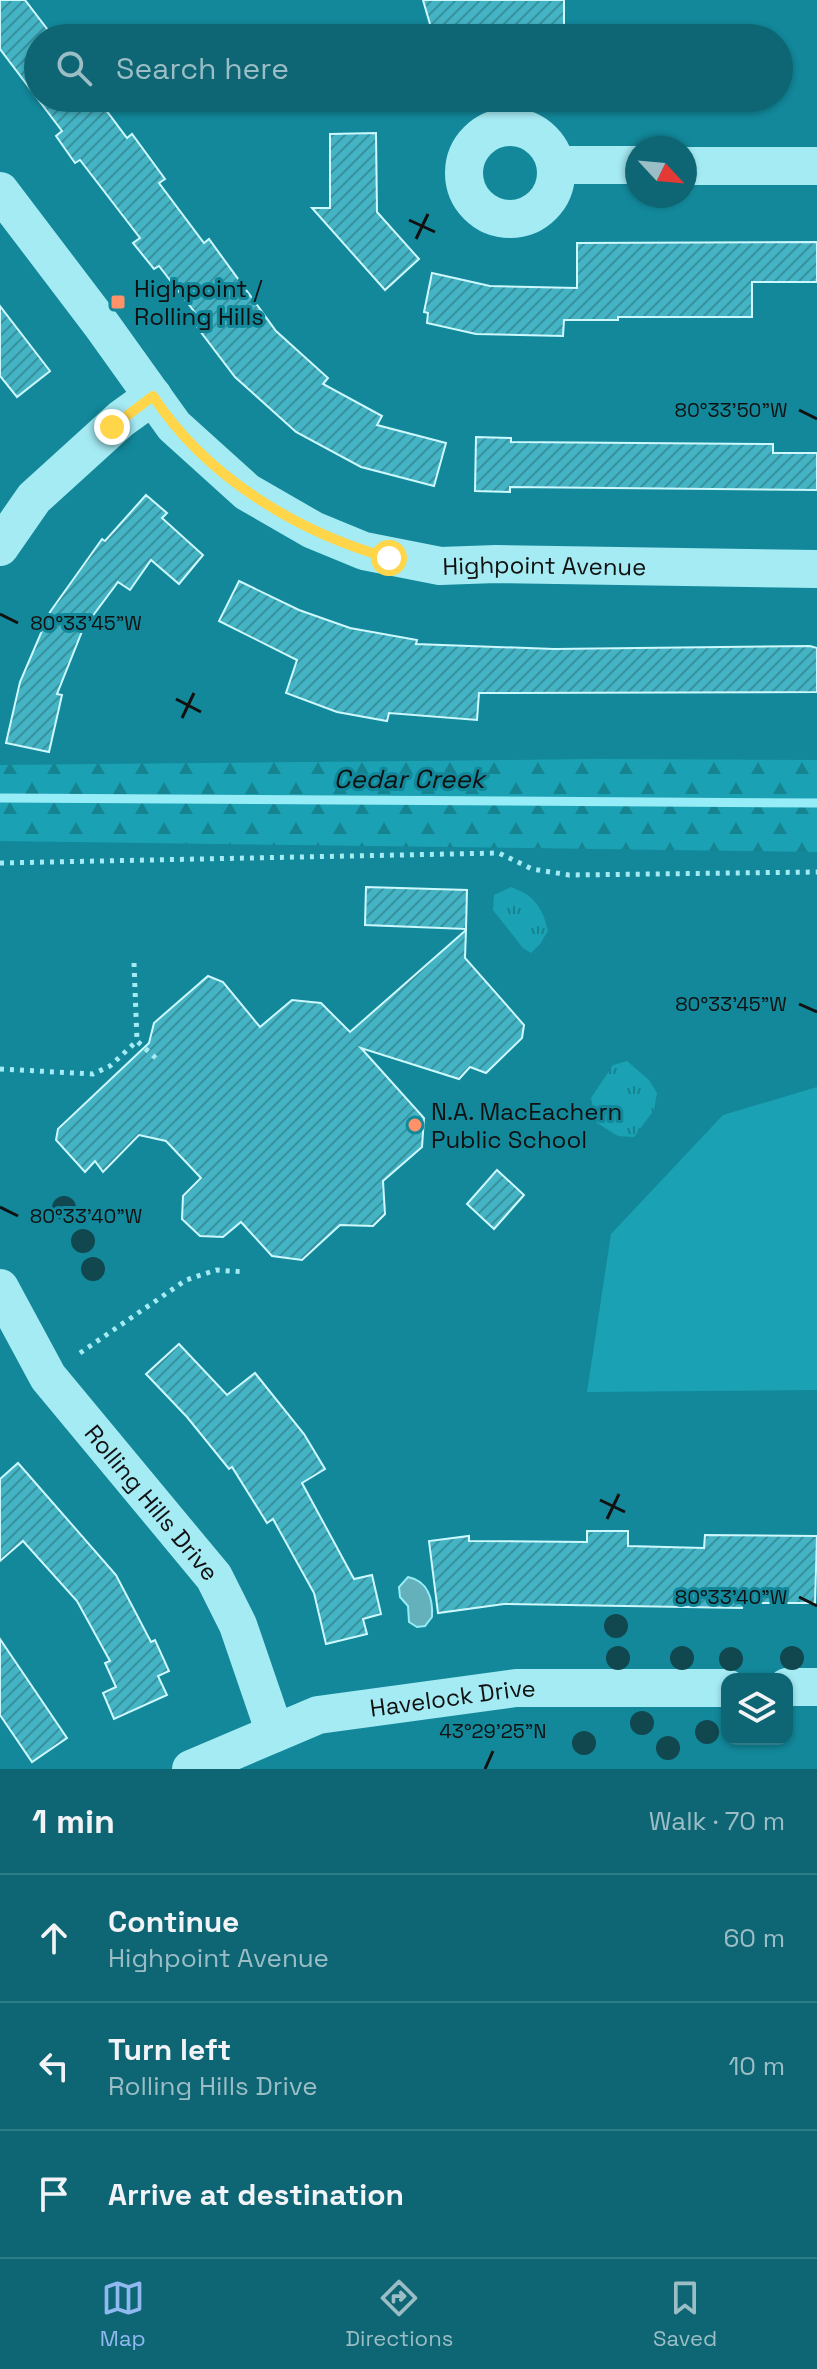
<!DOCTYPE html>
<html lang="en">
<head>
<meta charset="utf-8">
<style>
  body { margin:0; font-family:"Space Grotesk",sans-serif; background:#1c6e7c; color:#f1f3f6 }
  .controls { position:absolute; right:24px; bottom:24px; display:grid; overflow:hidden; border-radius:16px; box-shadow:0 2px 6px #0004 }
  .controls button { width:72px; height:72px; display:grid; place-items:center; padding:0; border:0; border-bottom:2px solid #2e7a86; background:#0e6674; color:#f1f3f6; font:40px sans-serif }
  .compass { position:absolute; left:625px; top:136px; width:72px; height:72px; border-radius:50%; background:#0e6674; box-shadow:0 2px 6px #0004; rotate:116deg }
  .stop { position:absolute; width:24px; height:24px; margin:-18px; border:6px solid #ffd54a; border-radius:50%; background:#fff }
  .stop.end { background:#ffd54a; border-color:#fff; box-shadow:0 2px 8px #0008 }
  .list { margin:0; padding:0; list-style:none }
  h2 { display:flex; justify-content:space-between; align-items:center; height:104px; margin:0; padding:0 32px; font-size:34px }
  h2 small { font-size:26px; font-weight:400; color:#9bbdc5 }
  .list li { display:grid; grid-template-columns:52px 1fr auto; gap:24px; align-items:center; box-sizing:border-box; height:128px; padding:0 32px; border-top:2px solid #2e7a86 }
  .list b { display:block; font-size:30px; white-space:nowrap }
  .list p { margin:0; font-size:26px; white-space:nowrap; color:#9bbdc5 }
  .list em { font-size:26px; font-style:normal; color:#9bbdc5 }
  .icon { flex:none; width:44px; height:44px; fill:none; stroke:currentColor; stroke-width:2; stroke-linecap:round; stroke-linejoin:round }
  .map { position:relative; flex:none; width:817px; height:1769px; overflow:hidden }
  .search { position:absolute; background:#0e6674; box-shadow:0 2px 6px #0004; left:24px; right:24px; top:24px; height:88px; display:flex; align-items:center; gap:20px; box-sizing:border-box; padding:0 28px; border-radius:44px; color:#9bbdc5; font-size:30px }
  .sheet { height:488px; background:#0e6674 }
  nav { display:flex; justify-content:space-around; align-items:center; box-sizing:border-box; height:112px; border-top:2px solid #2e7a86; background:#0e6674; font-size:22px; color:#9bbdc5 }
  nav a { display:grid; justify-items:center; gap:4px }
  nav .on { color:#90b9f0 }
  .map>svg:first-child { display:block }
  .grass { fill:#1aa2b4 }
  .forest { fill:url(#forest-firs) }
  .park { fill:url(#park-tufts) }
  .water { fill:#64b1bc; stroke:#97edf7; stroke-width:2 }
  .lines { fill:none; stroke-linecap:round; stroke-linejoin:round }
  .stream { stroke:#97edf7; stroke-width:9 }
  .building { fill:url(#building-hatch); stroke:#cdf8fe; stroke-width:2 }
  .path { stroke:#a5ebf4; stroke-width:5; stroke-dasharray:4 6; stroke-linecap:butt }
  .minor { stroke:#a5ebf4; stroke-width:38 }
  .tree { fill:#11474f }
  .route { stroke:#ffd54a; stroke-width:10 }
  .ticks { fill:none; stroke:#111; stroke-width:3 }
  .poi-dot { fill:#ff9268; stroke:#12889a; stroke-width:3 }
  .labels { text-anchor:middle; dominant-baseline:central; stroke-width:6; stroke-linejoin:round; paint-order:stroke }
  .poi-label { font-size:24px; fill:#111; stroke:#12889a; text-anchor:start }
  .street-label { font-size:24px; fill:#111; stroke:#12889a }
  .water-label { font-size:26px; font-style:italic; fill:#111; stroke:#12889a }
  .ticks-label { font-size:20px; text-anchor:middle; fill:#111; stroke:#12889a; stroke-width:6; stroke-linejoin:round; paint-order:stroke }
</style>
</head>
<body>
<div class="map">
<svg width="817" height="1769" viewBox="0 0 817 1769">
  <defs>
    <pattern id="forest-firs" width="22" height="20" patternUnits="userSpaceOnUse" patternTransform="scale(2)"><rect width="22" height="20" fill="#1aa2b4"/><path d="M5 1l3.5 6h-7zM16 11l3.5 6h-7z" fill="#168391"/></pattern>
    <pattern id="park-tufts" width="24" height="20" patternUnits="userSpaceOnUse" patternTransform="scale(2)"><rect width="24" height="20" fill="#1aa2b4"/><path d="M3 7l-1-3M5 7V3M7 7l1-3M15 17l-1-3M17 17v-4M19 17l1-3" fill="none" stroke="#168391"/></pattern>
    <pattern id="building-hatch" width="6" height="6" patternUnits="userSpaceOnUse" patternTransform="scale(2)"><rect width="6" height="6" fill="#44b4c4"/><path d="M-1 1l2-2M0 6l6-6M5 7l2-2" fill="none" stroke="#37919e"/></pattern>
  </defs>
  <rect width="100%" height="100%" fill="#12889a"/>
  <!-- grass -->
  <polygon class="grass" points="817,1087 817,1390 587,1392 611,1234 723,1115"/>
  <!-- forest -->
  <polygon class="forest" points="598,759 817,760 817,852 0,841 0,765"/>
  <!-- park -->
  <g class="park">
    <path d="M511 887C535 896 542 907 548 931L540 944 531 953 523 948 493 910 494 895Z"/>
    <polygon points="627,1061 649,1080 657,1093 654,1110 634,1137 618,1136 597,1123 591,1098 613,1065"/>
  </g>
  <!-- water -->
  <path class="water" d="M408 1577C428 1581 433 1599 432 1617L425 1626 417 1627 409 1622 408 1606 400 1597 399 1587Z"/>
  <g class="lines">
    <!-- stream -->
    <polyline class="stream" points="0,798 817,803"/>
  </g>
  <!-- building -->
  <g class="building">
    <polygon points="0,0 25,0 54,38 38,38 38,98 97,98 127,138 132,134 165,179 159,183 204,243 209,239 276,331 328,378 323,384 382,416 377,425 446,443 434,486 361,467 296,432 235,377 197,327 203,323 159,266 154,269 133,243 140,238 80,160 75,163 56,136 62,131 0,49"/>
    <polygon points="423,0 564,0 564,38 434,38"/>
    <polygon points="376,133 377,212 419,259 385,290 312,208 330,208 330,134"/>
    <polygon points="817,242 817,282 752,282 752,317 618,317 618,320 564,320 563,336 476,334 427,323 428,313 424,312 432,273 490,286 577,288 577,243"/>
    <polygon points="0,306 50,371 17,397 0,376"/>
    <polygon points="476,437 511,438 511,442 773,444 773,453 817,453 817,490 510,487 510,492 475,491"/>
    <polygon points="146,495 167,513 162,518 203,555 179,584 151,560 130,590 118,582 83,629 57,694 62,695 49,752 6,743 20,682 50,612 102,539 105,541"/>
    <polygon points="239,581 299,610 350,628 417,640 416,644 554,649 810,646 817,648 817,692 479,693 477,720 389,713 387,721 337,712 286,693 297,660 219,621"/>
    <polygon points="366,887 467,890 466,929 365,925"/>
    <polygon points="466,930 465,958 524,1025 522,1038 486,1073 470,1067 459,1079 361,1048 424,1118 422,1147 383,1181 385,1214 373,1226 340,1225 302,1260 272,1256 241,1222 223,1237 200,1236 182,1219 183,1196 201,1178 166,1141 139,1135 103,1172 95,1161 85,1172 56,1140 58,1129 149,1043 154,1023 208,976 223,982 260,1027 292,1000 321,1003 350,1032"/>
    <polygon points="497,1170 524,1195 494,1229 467,1204"/>
    <polygon points="179,1344 227,1395 255,1373 304,1434 325,1469 302,1483 354,1579 372,1575 381,1614 363,1619 367,1634 326,1644 314,1593 273,1519 267,1523 232,1467 229,1469 187,1417 146,1374"/>
    <polygon points="18,1463 116,1575 151,1642 155,1640 169,1671 158,1676 167,1695 114,1719 103,1693 116,1687 105,1663 110,1661 77,1601 23,1541 0,1561 0,1479"/>
    <polygon points="587,1531 628,1531 628,1546 704,1548 705,1535 817,1536 815,1603 743,1603 742,1608 504,1604 438,1613 429,1541 469,1536 469,1541 587,1542"/>
    <polygon points="0,1639 67,1738 32,1762 0,1715"/>
  </g>
  <g class="lines">
    <!-- path -->
    <g class="path">
      <polyline points="0,863 499,853 532,869 569,875 817,872"/>
      <polyline points="134,963 137,1041"/>
      <polyline points="0,1069 93,1074 110,1066 137,1041 159,1061"/>
      <polyline points="80,1353 186,1280 216,1270 245,1272"/>
    </g>
    <!-- minor -->
    <g class="minor">
      <circle cx="510" cy="173" r="46"/>
      <polyline points="556,165 637,165"/>
      <polyline points="685,166 817,166"/>
      <path id="s1" d="M0 191 101 324 174 426 247 492 313 530 364 551 440 566 496 564 817 569"/>
      <polyline points="0,547 34,498 121,419 153,396"/>
      <path id="s2" d="M0 1288 48 1377 214 1577 238 1625 275 1733"/>
      <polyline points="787,1687 817,1687"/>
      <path id="s3" d="M191 1769 318 1715 516 1688H727"/>
    </g>
  </g>
  <!-- trees -->
  <g class="tree">
    <circle cx="64" cy="1208" r="12"/>
    <circle cx="83" cy="1241" r="12"/>
    <circle cx="93" cy="1269" r="12"/>
    <circle cx="616" cy="1626" r="12"/>
    <circle cx="618" cy="1658" r="12"/>
    <circle cx="682" cy="1658" r="12"/>
    <circle cx="792" cy="1658" r="12"/>
    <circle cx="731" cy="1659" r="12"/>
    <circle cx="642" cy="1723" r="12"/>
    <circle cx="707" cy="1732" r="12"/>
    <circle cx="584" cy="1743" r="12"/>
    <circle cx="668" cy="1748" r="12"/>
  </g>
  <g class="lines">
    <!-- route -->
    <path class="route" d="M112 427 153 396C206 477 297 532 389 558"/>
  </g>
  <!-- ticks -->
  <path class="ticks" d="M409 220 435 232M416 239 428 214M799 410 817 419M0 614 18 623M176 699 201 712M182 718 194 693M799 1004 817 1012M0 1207 18 1216M600 1500 625 1512M607 1519 619 1494M799 1597 817 1606M485 1769 493 1751"/>
  <!-- markers -->
  <g class="poi-dot">
    <rect x="110" y="294" width="16" height="16" rx="4"/>
    <circle cx="415" cy="1125" r="8"/>
  </g>
  <g class="labels">
    <!-- poi labels -->
    <g class="poi-label">
      <text x="134" y="288">Highpoint /<tspan x="134" dy="28">Rolling Hills</tspan></text>
      <text x="431" y="1111">N.A. MacEachern<tspan x="431" dy="28">Public School</tspan></text>
    </g>
    <!-- street labels -->
    <g class="street-label">
      <text stroke="none"><textPath href="#s1" startOffset="704">Highpoint Avenue</textPath></text>
      <text stroke="none"><textPath href="#s2" startOffset="264">Rolling Hills Drive</textPath></text>
      <text stroke="none"><textPath href="#s3" startOffset="274">Havelock Drive</textPath></text>
    </g>
    <!-- water labels -->
    <g class="water-label">
      <text x="409" y="779">Cedar Creek</text>
    </g>
  </g>
  <g class="ticks-label">
    <text x="731" y="417">80°33'50"W</text>
    <text x="86" y="630">80°33'45"W</text>
    <text x="731" y="1011">80°33'45"W</text>
    <text x="86" y="1223">80°33'40"W</text>
    <text x="731" y="1604">80°33'40"W</text>
    <text x="493" y="1738">43°29'25"N</text>
  </g>
</svg>
<div class="controls">
<button><svg class="icon" aria-label="layers" viewBox="0 0 24 24"><path d="M12 4l9 5-9 5-9-5zM3 14l9 5 9-5"/></svg></button>
</div>
<svg class="compass" viewBox="-18 -18 36 36"><path d="M0-13l5 13h-10z" fill="#e53935"/><path d="M0 13l5-13h-10z" fill="#9bbdc5"/></svg>
<div class="stop" style="left:389px;top:558px"></div>
<div class="stop end" style="left:112px;top:427px"></div>
<div class="search"><svg class="icon" aria-label="search" viewBox="0 0 24 24"><circle cx="10" cy="10" r="6"/><path d="M15 15l6 6"/></svg>Search here</div>
</div>
<section class="sheet">
<h2>1 min<small>Walk · 70 m</small></h2>
<ul class="list">
<li><svg class="icon" aria-label="ahead" viewBox="0 0 24 24"><path d="M12 20V5M6 11l6-6 6 6"/></svg><div><b>Continue</b><p>Highpoint Avenue</p></div><em>60 m</em></li>
<li><svg class="icon" aria-label="left" viewBox="0 0 24 24"><path d="M17 20v-9H6M10 6l-5 5 5 5"/></svg><div><b>Turn left</b><p>Rolling Hills Drive</p></div><em>10 m</em></li>
<li><svg class="icon" aria-label="arrive" viewBox="0 0 24 24"><path d="M6 21V4h12l-3 4 3 4H6"/></svg><div><b>Arrive at destination</b></div></li>
</ul>
</section>
<nav>
<a class="on"><svg class="icon" aria-label="map" viewBox="0 0 24 24"><path d="M3 6l6-2 6 2 6-2v14l-6 2-6-2-6 2zM9 4v14M15 6v14"/></svg>Map</a>
<a><svg class="icon" aria-label="directions" viewBox="0 0 24 24"><path d="M12 3l9 9-9 9-9-9zM9 14v-3h6M13 9l2 2-2 2"/></svg>Directions</a>
<a><svg class="icon" aria-label="saved" viewBox="0 0 24 24"><path d="M7 4h10v16l-5-4-5 4z"/></svg>Saved</a>
</nav>
</body>
</html>
